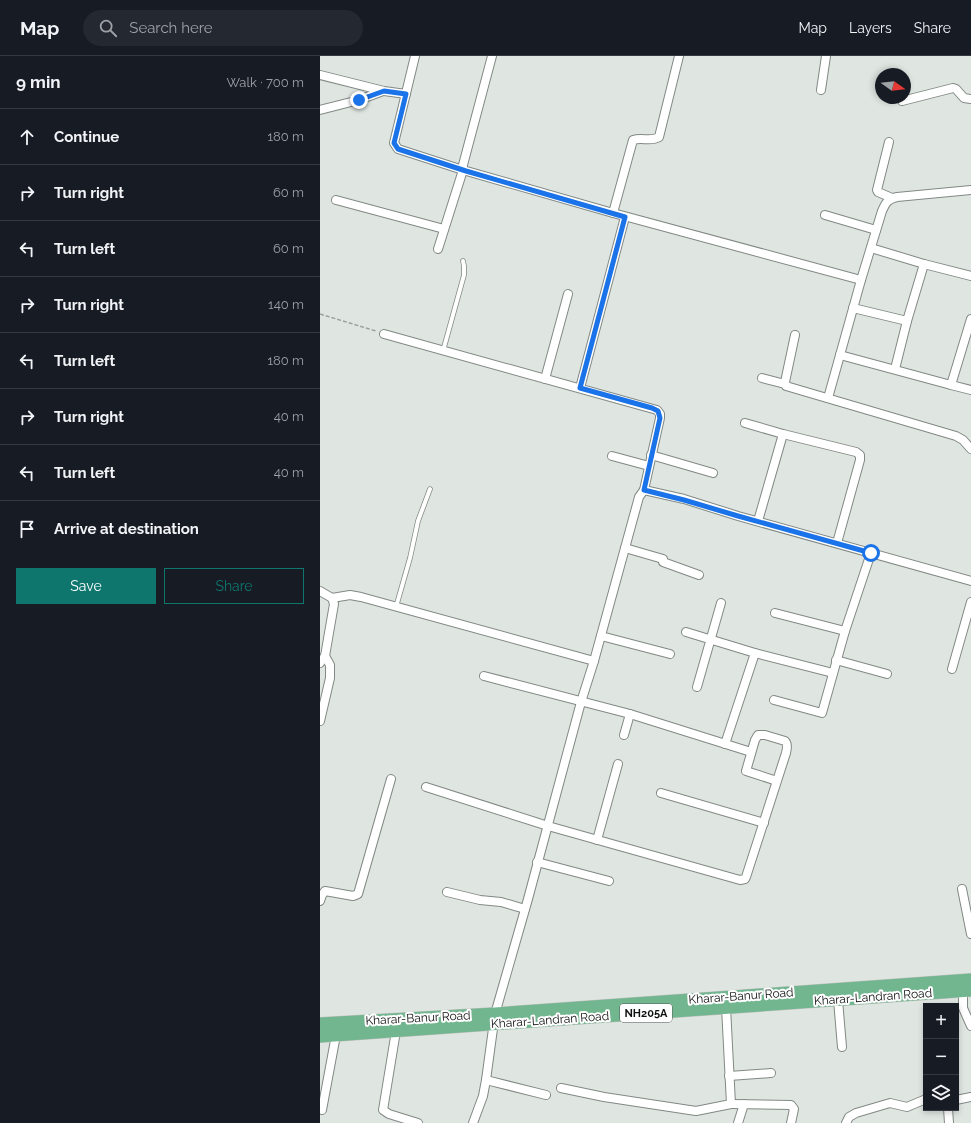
<!DOCTYPE html>
<html lang="en">
<head>
<meta charset="utf-8">
<style>
  body { margin:0; font-family:Raleway,sans-serif; background:#242831; color:#f1f3f6 }
  .controls { position:absolute; right:12px; bottom:12px; display:grid; overflow:hidden; border-radius:0px; box-shadow:0 2px 6px #0003 }
  .controls button { width:36px; height:36px; display:grid; place-items:center; padding:0; border:0; border-bottom:1px solid #363941; background:#171b24; color:#f1f3f6; font:20px sans-serif }
  .compass { position:absolute; left:555px; top:12px; width:36px; height:36px; border-radius:50%; background:#171b24; box-shadow:0 2px 6px #0003; rotate:105deg }
  .stop { position:absolute; width:12px; height:12px; margin:-9px; border:3px solid #1a73e8; border-radius:50%; background:#fff }
  .stop.end { background:#1a73e8; border-color:#fff; box-shadow:0 1px 4px #0008 }
  .list { margin:0; padding:0; list-style:none }
  h2 { display:flex; justify-content:space-between; align-items:center; height:52px; margin:0; padding:0 16px; font-size:17px }
  h2 small { font-size:13px; font-weight:400; color:#9ea1a6 }
  .list li { display:grid; grid-template-columns:26px 1fr auto; gap:12px; align-items:center; box-sizing:border-box; height:56px; padding:0 16px; border-top:1px solid #363941 }
  .list b { display:block; font-size:15px; white-space:nowrap }
  .list em { font-size:13px; font-style:normal; color:#9ea1a6 }
  .actions { display:flex; gap:8px; padding:12px 16px }
  .actions a { flex:1; padding:9px 0; border:1px solid #0f766e; border-radius:0px; text-align:center; font-size:14px; color:#0f766e }
  .actions .main { background:#0f766e; color:#fff }
  .icon { flex:none; width:22px; height:22px; fill:none; stroke:currentColor; stroke-width:2; stroke-linecap:round; stroke-linejoin:round }
  .map { position:relative; flex:none; width:651px; height:1067px; overflow:hidden }
  header { display:flex; align-items:center; gap:24px; box-sizing:border-box; height:56px; padding:0 20px; background:#171b24; border-bottom:1px solid #363941 }
  header strong { font-size:19px }
  nav { display:flex; gap:22px; margin-inline-start:auto; font-size:14px }
  .search { width:280px; height:36px; background:#242831; display:flex; align-items:center; gap:10px; box-sizing:border-box; padding:0 14px; border-radius:22px; color:#9ea1a6; font-size:15px }
  main { display:flex }
  aside { flex:1; background:#171b24 }
  .map>svg:first-child { display:block }
  .lines { fill:none; stroke-linecap:round; stroke-linejoin:round }
  .service-casing { stroke:#828984; stroke-width:5.5 }
  .minor-casing { stroke:#828984; stroke-width:10 }
  .trunk-casing { stroke:#c1c1c1; stroke-width:14 }
  .path { stroke:#9a9f9c; stroke-width:1.5; stroke-dasharray:4 2; stroke-linecap:butt }
  .service { stroke:#fff; stroke-width:4 }
  .minor { stroke:#fff; stroke-width:8 }
  .trunk { stroke:#72b68f; stroke-width:13 }
  .route { stroke:#1a73e8; stroke-width:5 }
  .labels { text-anchor:middle; dominant-baseline:central; stroke-width:4; stroke-linejoin:round; paint-order:stroke }
  .shield { fill:#fff; stroke:#575858; stroke-width:1 }
  .shield-label { font-size:11px; font-weight:bold; fill:#0f1110 }
  .street-label { font-size:12px; fill:#0f1110; stroke:#fff }
</style>
</head>
<body>
<header>
<strong>Map</strong>
<div class="search"><svg class="icon" aria-label="search" viewBox="0 0 24 24"><circle cx="10" cy="10" r="6"/><path d="M15 15l6 6"/></svg>Search here</div>
<nav><a>Map</a><a>Layers</a><a>Share</a></nav>
</header>
<main>
<aside>
<h2>9 min<small>Walk · 700 m</small></h2>
<ul class="list">
<li><svg class="icon" aria-label="ahead" viewBox="0 0 24 24"><path d="M12 20V5M6 11l6-6 6 6"/></svg><div><b>Continue</b></div><em>180 m</em></li>
<li><svg class="icon" aria-label="right" viewBox="0 0 24 24"><path d="M7 20v-9h11M14 6l5 5-5 5"/></svg><div><b>Turn right</b></div><em>60 m</em></li>
<li><svg class="icon" aria-label="left" viewBox="0 0 24 24"><path d="M17 20v-9H6M10 6l-5 5 5 5"/></svg><div><b>Turn left</b></div><em>60 m</em></li>
<li><svg class="icon" aria-label="right" viewBox="0 0 24 24"><path d="M7 20v-9h11M14 6l5 5-5 5"/></svg><div><b>Turn right</b></div><em>140 m</em></li>
<li><svg class="icon" aria-label="left" viewBox="0 0 24 24"><path d="M17 20v-9H6M10 6l-5 5 5 5"/></svg><div><b>Turn left</b></div><em>180 m</em></li>
<li><svg class="icon" aria-label="right" viewBox="0 0 24 24"><path d="M7 20v-9h11M14 6l5 5-5 5"/></svg><div><b>Turn right</b></div><em>40 m</em></li>
<li><svg class="icon" aria-label="left" viewBox="0 0 24 24"><path d="M17 20v-9H6M10 6l-5 5 5 5"/></svg><div><b>Turn left</b></div><em>40 m</em></li>
<li><svg class="icon" aria-label="arrive" viewBox="0 0 24 24"><path d="M6 21V4h12l-3 4 3 4H6"/></svg><div><b>Arrive at destination</b></div></li>
</ul>
<div class="actions"><a class="main">Save</a><a>Share</a></div>
</aside>
<div class="map">
<svg width="651" height="1067" viewBox="0 0 651 1067">
  <rect width="100%" height="100%" fill="#dfe6e1"/>
  <g class="lines">
    <defs>
      <g id="service">
        <polyline points="123,295 144,219 144,210 143,205"/>
        <polyline points="76,551 90,502 98,465 110,433"/>
      </g>
      <g id="minor">
        <polyline points="95,0 74,87 78,93 143,114 118,193"/>
        <path d="M172 0 143 109V114L293 157 541 224 562 155C566 146 568 143 577 141L651 134"/>
        <polyline points="0,19 64,35 86,38"/>
        <polyline points="501,34 506,0"/>
        <polyline points="582,45 633,32 636,33 644,42 651,43"/>
        <polyline points="0,54 39,44 63,35"/>
        <polyline points="569,86 557,134 558,136 572,142"/>
        <polyline points="16,144 124,173"/>
        <path d="M293 157 313 84C322 81 331 86 339 81L359 0"/>
        <polyline points="505,159 556,174"/>
        <polyline points="551,192 604,208 651,220"/>
        <polyline points="533,252 587,265 604,208"/>
        <polyline points="651,263 631,329 651,334"/>
        <polyline points="64,278 337,354 340,358 340,362 324,434"/>
        <polyline points="475,279 465,326 466,330 636,380 643,384 651,393"/>
        <polyline points="520,299 631,329"/>
        <polyline points="575,313 587,265"/>
        <polyline points="442,322 465,328"/>
        <polyline points="225,323 248,238"/>
        <polyline points="260,332 305,161"/>
        <polyline points="508,342 541,224"/>
        <polyline points="425,367 463,378 536,396 540,399 540,404 517,487"/>
        <polyline points="331,399 393,417"/>
        <polyline points="292,400 329,410"/>
        <polyline points="438,465 463,378"/>
        <polyline points="305,492 343,503 343,506 379,519"/>
        <polyline points="0,535 12,542 14,548 5,600 0,607"/>
        <polyline points="12,542 30,539 41,541 274,605"/>
        <polyline points="455,557 525,575"/>
        <polyline points="366,576 435,597 513,617"/>
        <polyline points="281,580 350,598"/>
        <polyline points="516,604 567,618"/>
        <polyline points="632,613 651,546"/>
        <polyline points="164,620 310,658 431,696"/>
        <polyline points="377,631 401,547"/>
        <polyline points="454,644 502,657 525,575 551,497"/>
        <polyline points="0,665 10,622 10,609 5,600"/>
        <polyline points="304,679 310,658"/>
        <polyline points="405,688 435,597"/>
        <path d="M106 731 228 770 420 824 425 823 426 821 466 697C467 693 468 688 465 685L445 679H438L435 684 426 715 457 725"/>
        <polyline points="341,737 444,767"/>
        <polyline points="277,784 298,708"/>
        <polyline points="217,806 289,825"/>
        <polyline points="642,833 651,878"/>
        <polyline points="127,836 160,844 181,846 205,853"/>
        <polyline points="0,845 2,839 5,835 33,840 38,838 71,723"/>
        <polyline points="643,934 643,952 651,970"/>
        <polyline points="518,944 522,991"/>
        <polyline points="76,975 63,1054 69,1058 98,1067"/>
        <polyline points="409,1020 451,1017"/>
        <polyline points="166,1024 226,1039"/>
        <polyline points="241,1032 284,1041 376,1055 411,1048 406,951"/>
        <polyline points="636,1044 651,1041"/>
        <polyline points="411,1048 471,1049 474,1053 471,1067"/>
        <polyline points="628,1052 629,1067"/>
        <polyline points="2,1054 16,979"/>
        <polyline points="153,1067 163,1040 166,1024 175,958 208,843 261,646 274,605 319,441 324,434 364,443 418,460 651,525"/>
        <polyline points="418,1067 424,1048"/>
        <polyline points="526,1067 529,1061 536,1057 570,1047 587,1051 606,1043"/>
      </g>
      <g id="trunk">
        <polyline points="0,968 175,958 651,924"/>
        <polyline points="0,980 651,934"/>
      </g>
    </defs>
    <!-- service casing -->
    <use href="#service" class="service-casing"/>
    <!-- minor casing -->
    <use href="#minor" class="minor-casing"/>
    <!-- trunk casing -->
    <use href="#trunk" class="trunk-casing"/>
    <!-- path -->
    <polyline class="path" points="0,258 56,275"/>
    <!-- service -->
    <use href="#service" class="service"/>
    <!-- minor -->
    <use href="#minor" class="minor"/>
    <!-- trunk -->
    <use href="#trunk" class="trunk"/>
  </g>
  <g class="lines">
    <!-- route -->
    <polyline class="route" points="39,44 64,35 86,38 74,87 78,93 146,115 305,161 260,332 332,352 338,355 340,362 324,434 364,444 418,460 551,497"/>
  </g>
  <g class="labels">
    <!-- shield labels -->
    <rect class="shield" x="300" y="948" width="52" height="18" rx="3"/>
    <g class="shield-label">
      <text x="326" y="957">NH205A</text>
    </g>
    <!-- street labels -->
    <g class="street-label">
      <text transform="translate(421 940) rotate(-4)">Kharar-Banur Road</text>
      <text transform="translate(553 941) rotate(-4)">Kharar-Landran Road</text>
      <text transform="translate(98 962) rotate(-3)">Kharar-Banur Road</text>
      <text transform="translate(230 964) rotate(-4)">Kharar-Landran Road</text>
    </g>
  </g>
</svg>
<div class="controls">
<button>+</button>
<button>−</button>
<button><svg class="icon" aria-label="layers" viewBox="0 0 24 24"><path d="M12 4l9 5-9 5-9-5zM3 14l9 5 9-5"/></svg></button>
</div>
<svg class="compass" viewBox="-18 -18 36 36"><path d="M0-13l5 13h-10z" fill="#e53935"/><path d="M0 13l5-13h-10z" fill="#9ea1a6"/></svg>
<div class="stop" style="left:551px;top:497px"></div>
<div class="stop end" style="left:39px;top:44px"></div>
</div>
</main>
</body>
</html>
